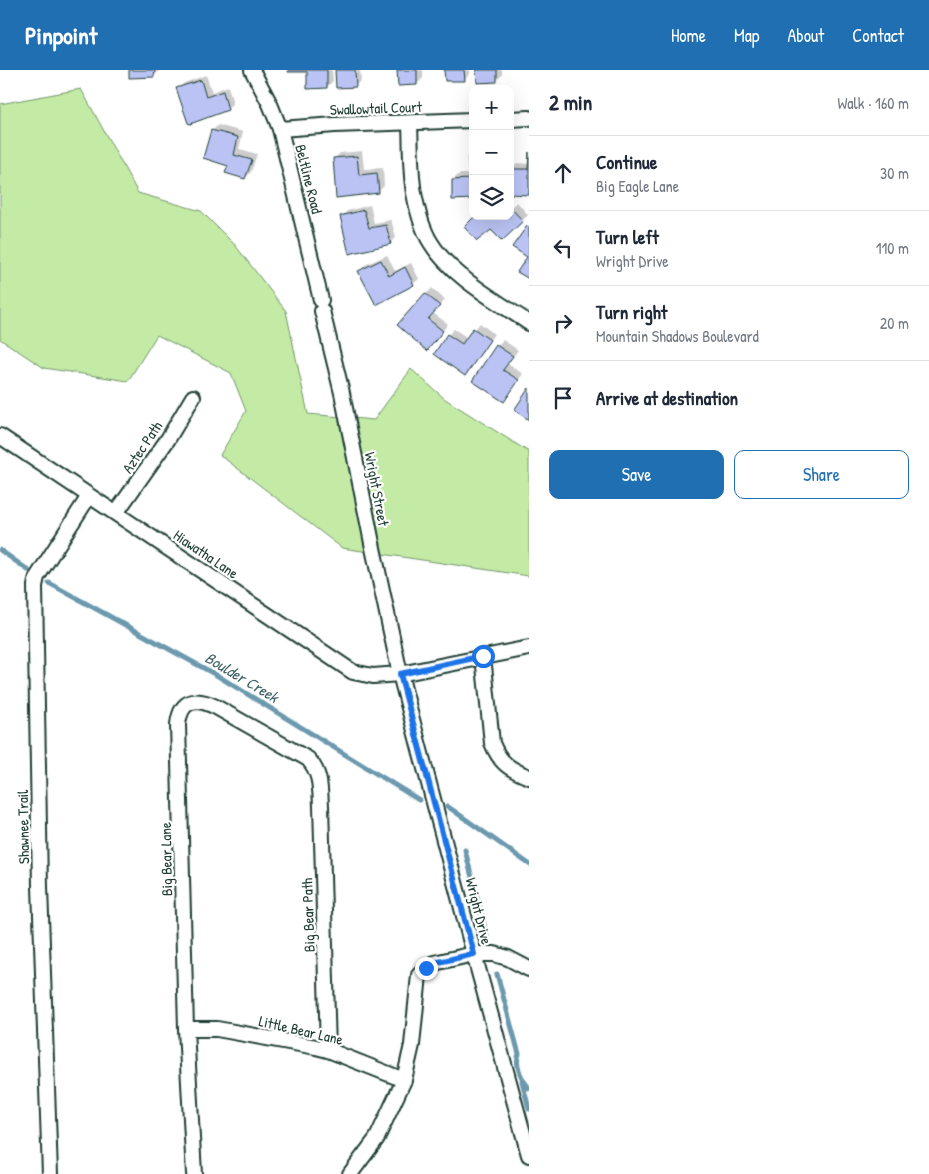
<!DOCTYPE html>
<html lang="en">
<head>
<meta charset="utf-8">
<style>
  body { margin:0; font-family:"Patrick Hand",sans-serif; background:#f6f6f7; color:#1f2937 }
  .controls { position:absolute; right:15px; top:15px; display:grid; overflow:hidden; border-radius:10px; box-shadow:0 5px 20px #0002 }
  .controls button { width:45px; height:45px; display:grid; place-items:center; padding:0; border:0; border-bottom:1px solid #e0e1e3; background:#fff; color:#1f2937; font:25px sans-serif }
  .stop { position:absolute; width:15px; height:15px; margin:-11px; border:4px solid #1a73e8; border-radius:50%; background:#fff }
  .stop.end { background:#1a73e8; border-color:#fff; box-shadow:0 1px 5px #0008 }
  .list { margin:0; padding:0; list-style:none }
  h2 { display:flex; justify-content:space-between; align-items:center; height:65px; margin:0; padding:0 20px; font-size:21px }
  h2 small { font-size:16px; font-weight:400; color:#747a83 }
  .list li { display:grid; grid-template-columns:32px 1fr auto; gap:15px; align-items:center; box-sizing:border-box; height:75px; padding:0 20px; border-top:1px solid #e0e1e3 }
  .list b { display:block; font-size:19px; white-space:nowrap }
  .list p { margin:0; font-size:16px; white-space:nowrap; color:#747a83 }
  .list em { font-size:16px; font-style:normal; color:#747a83 }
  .actions { display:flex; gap:10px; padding:15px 20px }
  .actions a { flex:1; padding:11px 0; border:1px solid #1f6fb2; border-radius:10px; text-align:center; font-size:18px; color:#1f6fb2 }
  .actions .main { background:#1f6fb2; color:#fff }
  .icon { flex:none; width:28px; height:28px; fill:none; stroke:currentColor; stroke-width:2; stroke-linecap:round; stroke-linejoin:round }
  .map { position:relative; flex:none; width:529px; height:1104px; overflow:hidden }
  header { display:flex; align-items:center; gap:30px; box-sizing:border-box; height:70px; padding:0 25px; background:#1f6fb2; color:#fff }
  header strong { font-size:24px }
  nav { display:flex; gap:28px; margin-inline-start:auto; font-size:18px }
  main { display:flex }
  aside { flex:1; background:#fff }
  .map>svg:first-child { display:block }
  .green { fill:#c4eba5; stroke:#72946c }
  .shadow { fill:#0003 }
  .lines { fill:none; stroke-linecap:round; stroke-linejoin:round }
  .stream { stroke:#6c99ae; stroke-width:5 }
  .building { fill:#bac3f4; stroke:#1f3d34 }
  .street-casing { stroke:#1f3d34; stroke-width:18 }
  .street { stroke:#fff; stroke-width:14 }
  .route { stroke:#1a73e8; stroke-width:6 }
  .labels { text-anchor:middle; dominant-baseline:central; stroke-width:4.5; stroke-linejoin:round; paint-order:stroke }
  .street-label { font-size:15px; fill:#1f3d34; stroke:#fff }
  .water-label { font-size:16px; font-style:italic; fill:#3f6467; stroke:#fff }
</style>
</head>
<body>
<header>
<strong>Pinpoint</strong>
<nav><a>Home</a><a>Map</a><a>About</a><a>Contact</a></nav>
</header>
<main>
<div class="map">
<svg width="529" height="1104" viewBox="0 0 529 1104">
  <rect width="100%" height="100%" fill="#fff"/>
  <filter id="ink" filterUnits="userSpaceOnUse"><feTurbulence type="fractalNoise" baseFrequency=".02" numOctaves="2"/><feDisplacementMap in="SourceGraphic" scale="10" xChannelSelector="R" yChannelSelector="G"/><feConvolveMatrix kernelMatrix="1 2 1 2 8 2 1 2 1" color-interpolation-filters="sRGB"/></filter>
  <g filter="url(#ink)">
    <!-- green -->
    <polygon class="green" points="81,19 138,123 201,141 235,175 286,241 308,344 374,350 411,299 445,329 529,382 529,506 342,478 220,385 246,341 231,303 157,265 128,311 44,298 0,269 0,34"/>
    <!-- shadow -->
    <g class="shadow">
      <polygon points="131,0 160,0 154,6"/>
      <polygon points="289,0 332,0 333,11 327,17 308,0"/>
      <polygon points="337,0 360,0 361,10 355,16"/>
      <polygon points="399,0 423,0 423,8 417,14"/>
      <polygon points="446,0 470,0 470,4 464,10"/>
      <polygon points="478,0 502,0 502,5 496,11"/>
      <polygon points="206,5 212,22 228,16 233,33 227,39 178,19 184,13"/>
      <polygon points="218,55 243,62 239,79 257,84 251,102 245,108 229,95 212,61"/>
      <polygon points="362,81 364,99 383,98 384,116 378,122 334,89 340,83"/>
      <polygon points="473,85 473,128 453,110 459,104 470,104 470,88"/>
      <polygon points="517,93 529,94 529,123 511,123 511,99"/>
      <polygon points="517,132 528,145 502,170 510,146 510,135 511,137"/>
      <polygon points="370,135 374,153 391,150 396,167 390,173 341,147 347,141"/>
      <polygon points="387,185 395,201 411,193 419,209 413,214 360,201 365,195"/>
      <polygon points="432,218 445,230 433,243 448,254 432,274 398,255"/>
      <polygon points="480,253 494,264 471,298 465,304 448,265 454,259 468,268"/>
      <polygon points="503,270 518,280 508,294 523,304 504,330 474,310 497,276"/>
    </g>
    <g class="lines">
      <!-- stream -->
      <g class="stream">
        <polyline points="0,480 28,500"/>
        <polyline points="49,513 218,606 419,730"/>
        <polyline points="447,736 529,794"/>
        <polyline points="465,780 487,867"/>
        <path d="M497 904 519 984C514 995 522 1010 529 1018"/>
        <polyline points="522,1011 529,1039"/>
      </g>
    </g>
    <!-- building -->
    <g class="building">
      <polygon points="129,0 155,0 154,7 129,8"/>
      <polygon points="288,0 327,0 327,18 307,19 307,2 288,2"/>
      <polygon points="335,0 355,0 356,17 336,18"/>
      <polygon points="397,0 417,0 417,15 398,16"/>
      <polygon points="444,0 464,0 465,11 445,11"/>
      <polygon points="476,0 497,0 497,12 477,13"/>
      <polygon points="201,10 206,27 223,21 228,40 190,54 188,53 176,18"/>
      <polygon points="211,60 238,67 234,85 252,90 245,109 225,103 228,96 203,88"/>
      <polygon points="529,82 529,125 510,124 510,99 528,99"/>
      <polygon points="357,86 359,105 377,103 379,123 336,128 333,88"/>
      <polygon points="468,87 473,87 473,129 452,130 452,110 469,109"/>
      <polygon points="510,137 523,151 502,171 491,160 477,171 464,157 475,146 510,146"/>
      <polygon points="364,140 369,158 386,155 391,174 349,184 340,146"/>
      <polygon points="527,156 529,157 529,209 517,202 527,187 512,177"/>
      <polygon points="381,190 389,206 405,197 414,215 376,235 358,201"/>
      <polygon points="425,223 440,236 428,249 443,261 427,281 397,255"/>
      <polygon points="473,258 490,270 465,306 434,284 447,264 462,274"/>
      <polygon points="496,275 513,286 503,300 519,310 504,332 472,311"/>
      <polygon points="529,318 529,350 514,340"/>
    </g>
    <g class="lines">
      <defs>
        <g id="street">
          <polyline points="252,0 270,34 280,59 321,230"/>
          <polyline points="510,49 529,48"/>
          <path d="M410 53C411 76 410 100 414 123 417 139 422 159 431 173 452 207 497 231 529 253"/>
          <polyline points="280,59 335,55 473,50"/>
          <polyline points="322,241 342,323 373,478 400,604 474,884 529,1085"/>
          <polyline points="0,366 353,602 373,606 400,604 529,578"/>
          <polyline points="116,443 168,369 193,327"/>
          <path d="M483 586 492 673C500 693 509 699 529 707"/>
          <polyline points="186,959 217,959 316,977 328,980 404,1010"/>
          <polyline points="50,1104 40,817 35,516 37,507 89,426"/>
          <path d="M194 1104 186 959 178 654C181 629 196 627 216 637L308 689C321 703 320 718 321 736L328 980"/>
          <polyline points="350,1104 377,1068 404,1010 412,975 419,905 434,893 474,884 494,884 508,888 529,899"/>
        </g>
      </defs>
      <!-- street casing -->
      <use href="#street" class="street-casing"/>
      <!-- street -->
      <use href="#street" class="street"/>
    </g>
  </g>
  <g class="lines" filter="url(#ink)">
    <!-- route -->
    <polyline class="route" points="426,898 434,893 474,884 400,604 483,586"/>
  </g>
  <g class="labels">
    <!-- street labels -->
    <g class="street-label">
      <text transform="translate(376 38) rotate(-2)">Swallowtail Court</text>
      <text transform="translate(309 109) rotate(76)">Beltline Road</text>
      <text transform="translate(142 377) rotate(-56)">Aztec Path</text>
      <text transform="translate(377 419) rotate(79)">Wright Street</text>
      <text transform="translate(206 484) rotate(34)">Hiawatha Lane</text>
      <text transform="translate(23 757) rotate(-91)">Shawnee Trail</text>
      <text transform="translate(166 789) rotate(-91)">Big Bear Lane</text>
      <text transform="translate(479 841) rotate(76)">Wright Drive</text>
      <text transform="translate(308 845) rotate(-92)">Big Bear Path</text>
      <text transform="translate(301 960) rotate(13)">Little Bear Lane</text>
    </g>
    <!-- water labels -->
    <g class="water-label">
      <text transform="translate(242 607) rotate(31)">Boulder Creek</text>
    </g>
  </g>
</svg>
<div class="controls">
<button>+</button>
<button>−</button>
<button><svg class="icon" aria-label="layers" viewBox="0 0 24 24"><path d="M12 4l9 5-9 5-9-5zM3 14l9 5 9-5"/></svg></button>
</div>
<div class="stop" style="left:483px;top:586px"></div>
<div class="stop end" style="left:426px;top:898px"></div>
</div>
<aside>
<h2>2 min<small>Walk · 160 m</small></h2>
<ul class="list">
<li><svg class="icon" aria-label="ahead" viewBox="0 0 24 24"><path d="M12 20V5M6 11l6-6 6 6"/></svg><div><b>Continue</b><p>Big Eagle Lane</p></div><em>30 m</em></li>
<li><svg class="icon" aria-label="left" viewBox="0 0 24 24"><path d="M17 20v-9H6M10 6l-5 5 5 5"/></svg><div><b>Turn left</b><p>Wright Drive</p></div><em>110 m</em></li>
<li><svg class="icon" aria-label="right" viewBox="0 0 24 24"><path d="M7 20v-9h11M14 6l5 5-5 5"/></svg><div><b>Turn right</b><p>Mountain Shadows Boulevard</p></div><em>20 m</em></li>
<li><svg class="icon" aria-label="arrive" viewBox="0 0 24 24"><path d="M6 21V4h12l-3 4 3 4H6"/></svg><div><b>Arrive at destination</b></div></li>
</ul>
<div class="actions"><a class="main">Save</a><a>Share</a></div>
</aside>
</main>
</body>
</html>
